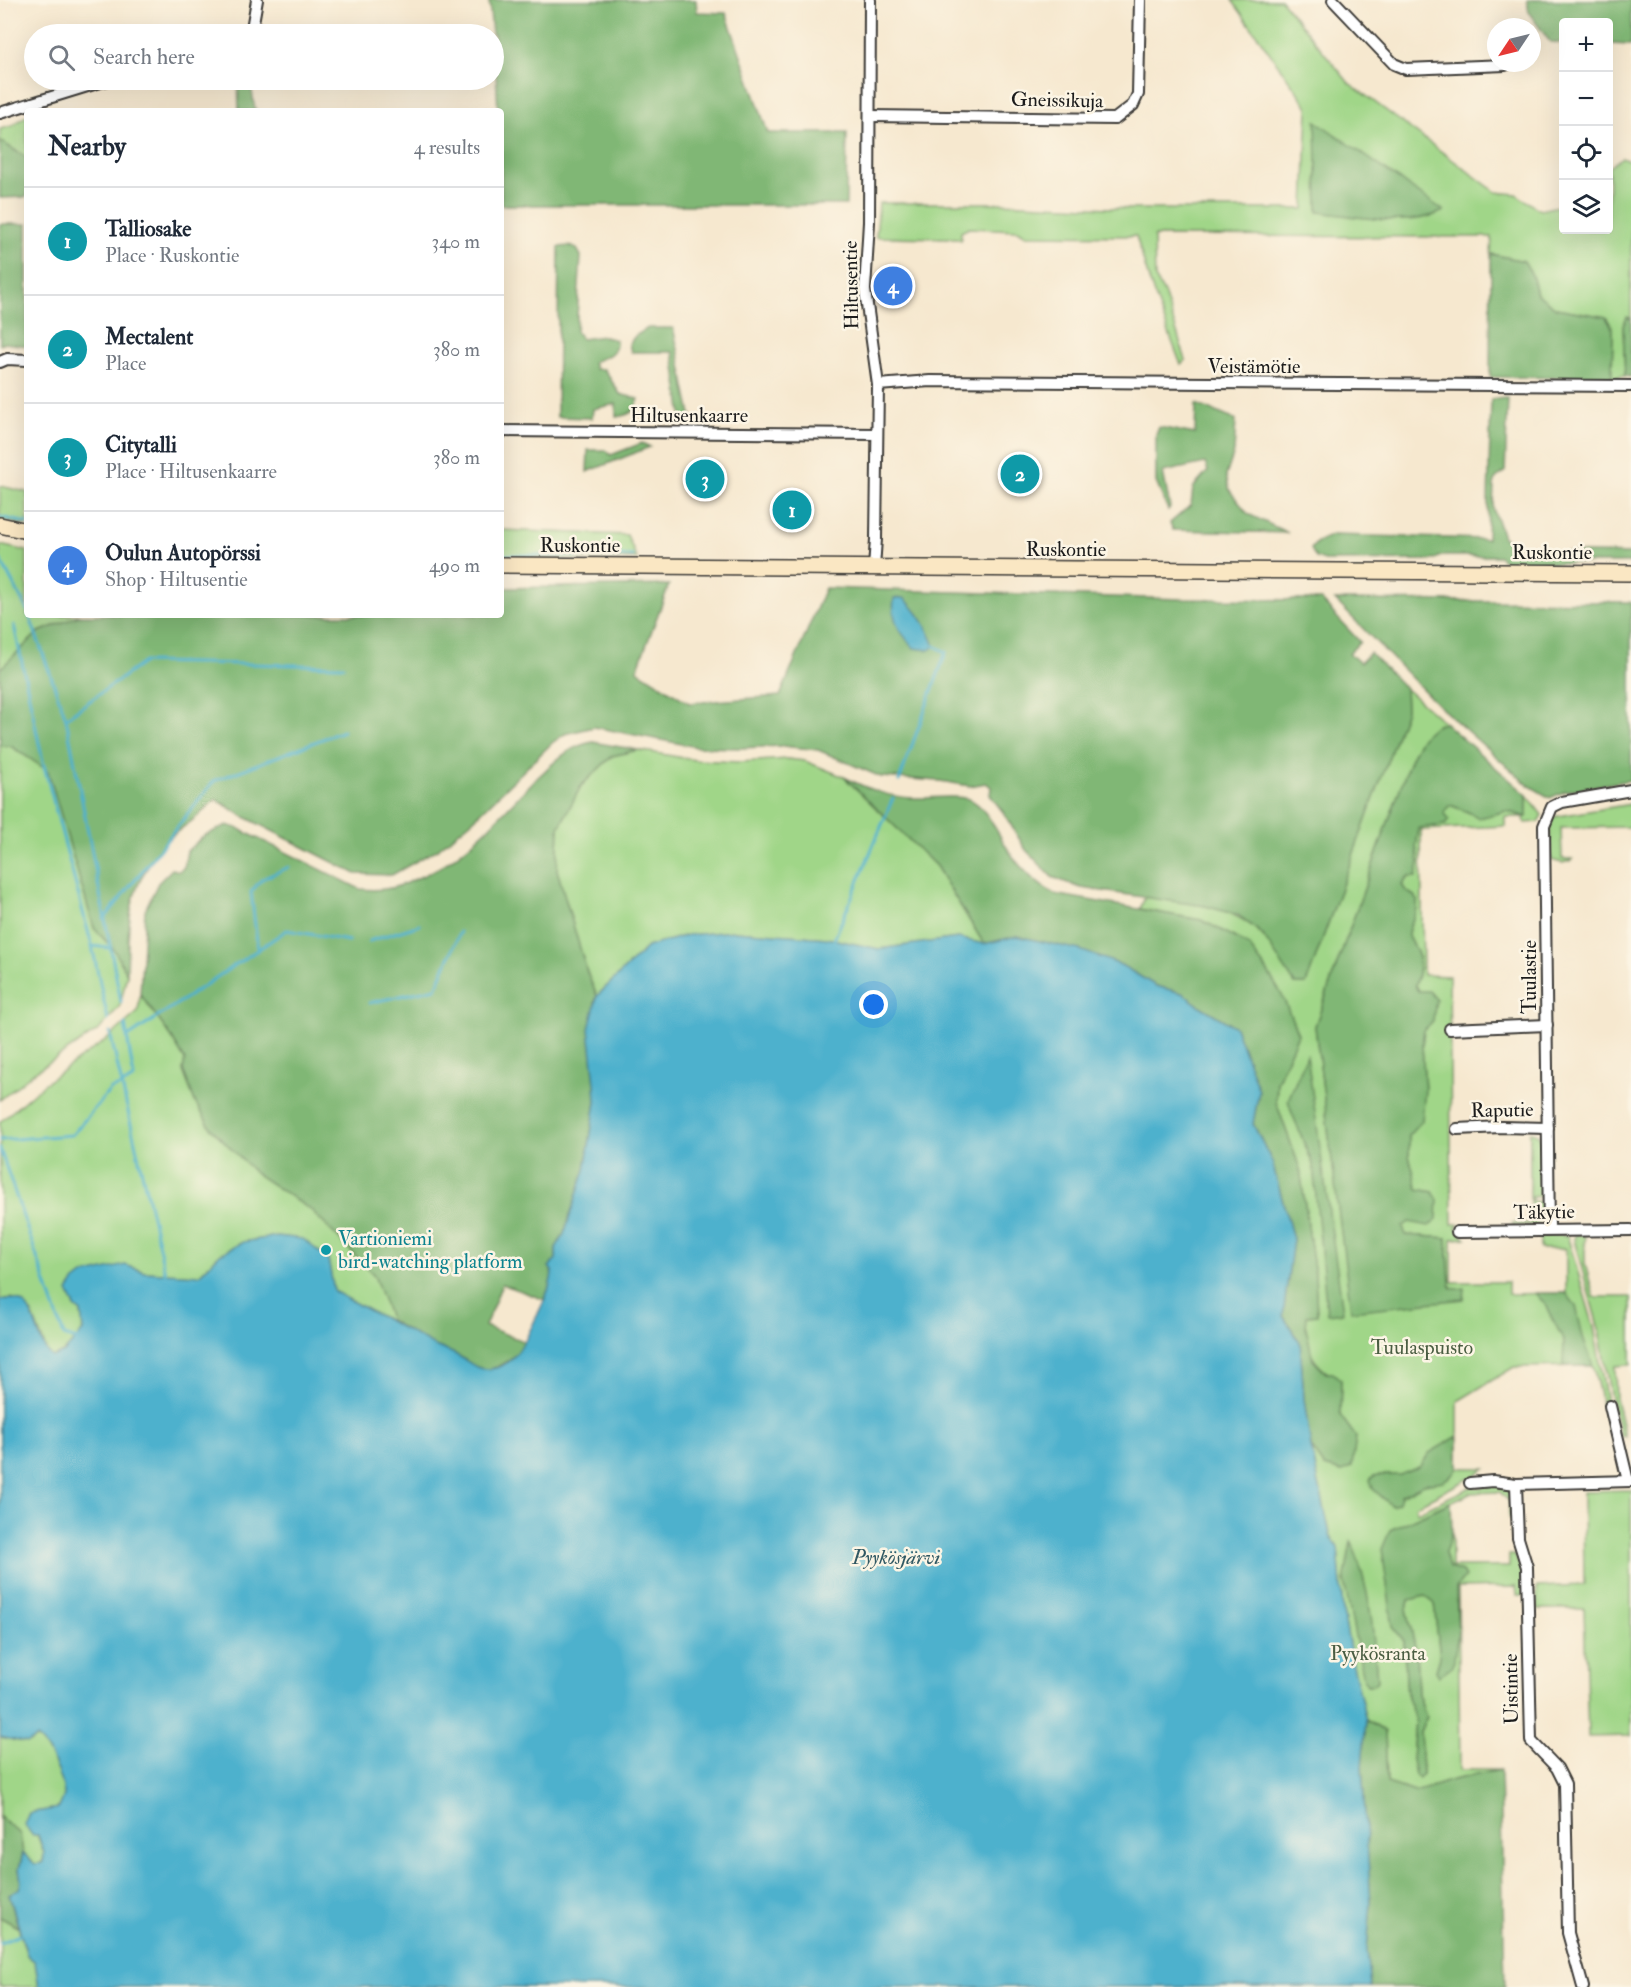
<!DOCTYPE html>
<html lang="en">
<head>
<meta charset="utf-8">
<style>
  body { margin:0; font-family:"IM FELL Double Pica",serif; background:#f6f6f7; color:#1f2937 }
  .controls { position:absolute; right:18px; top:18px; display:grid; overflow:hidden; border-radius:6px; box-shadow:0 6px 24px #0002 }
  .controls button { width:54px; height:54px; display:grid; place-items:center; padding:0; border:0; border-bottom:2px solid #e0e1e3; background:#fff; color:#1f2937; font:30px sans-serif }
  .compass { position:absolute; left:1487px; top:18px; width:54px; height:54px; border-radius:50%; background:#fff; box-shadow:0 6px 24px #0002; rotate:235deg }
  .you { position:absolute; left:874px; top:1005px; width:21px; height:21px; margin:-15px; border:4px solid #fff; border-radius:50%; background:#1a73e8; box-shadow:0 0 0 9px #1a73e833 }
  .badge { display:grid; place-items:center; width:39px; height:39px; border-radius:50%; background:#0b8043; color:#fff; font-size:20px; font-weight:700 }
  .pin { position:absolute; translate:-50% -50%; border:3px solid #fff; box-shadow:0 2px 6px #0006 }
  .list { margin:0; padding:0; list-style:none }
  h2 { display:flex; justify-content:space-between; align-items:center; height:78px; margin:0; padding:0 24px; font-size:26px }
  h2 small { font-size:20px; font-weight:400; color:#747a83 }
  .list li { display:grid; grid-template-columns:39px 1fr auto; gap:18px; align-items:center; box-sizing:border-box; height:108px; padding:0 24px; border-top:2px solid #e0e1e3 }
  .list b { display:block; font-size:22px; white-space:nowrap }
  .list p { margin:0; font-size:20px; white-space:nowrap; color:#747a83 }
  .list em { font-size:20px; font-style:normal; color:#747a83 }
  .icon { flex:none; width:33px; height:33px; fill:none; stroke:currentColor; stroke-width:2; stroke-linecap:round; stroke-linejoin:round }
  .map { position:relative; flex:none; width:1631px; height:1987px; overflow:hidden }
  .search { position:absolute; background:#fff; box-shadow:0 6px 24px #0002; left:24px; top:24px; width:480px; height:66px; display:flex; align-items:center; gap:15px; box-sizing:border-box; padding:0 21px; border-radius:33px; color:#747a83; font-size:22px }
  .panel { position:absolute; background:#fff; box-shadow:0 6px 24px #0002; left:24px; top:108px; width:480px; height:510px; border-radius:6px }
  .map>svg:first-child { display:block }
  .green { fill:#a0d688; stroke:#5e7952; stroke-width:1.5 }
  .forest { fill:#80b774; stroke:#4e6a48; stroke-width:1.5 }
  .water { fill:#4eb1cd; stroke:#356674; stroke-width:1.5 }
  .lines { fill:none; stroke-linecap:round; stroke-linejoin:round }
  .stream { stroke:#4eb1cd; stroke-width:3 }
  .street-casing { stroke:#3d3b37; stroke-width:14 }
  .secondary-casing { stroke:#3d3b37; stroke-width:18 }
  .street { stroke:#fff; stroke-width:10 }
  .secondary { stroke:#fae7c3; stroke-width:15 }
  .culture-dot { fill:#0f9aa8; stroke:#fcf5e5; stroke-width:2 }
  .labels { text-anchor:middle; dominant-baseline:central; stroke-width:5; stroke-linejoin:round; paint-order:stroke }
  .street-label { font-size:20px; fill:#1c1c1c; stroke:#fcf5e5 }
  .culture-label { font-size:20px; fill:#0d838f; stroke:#fcf5e5; text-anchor:start }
  .park-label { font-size:20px; fill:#4a5d42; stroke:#fcf5e5 }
  .water-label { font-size:21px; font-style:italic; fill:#305863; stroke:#fcf5e5 }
</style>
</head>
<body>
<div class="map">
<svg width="1631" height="1987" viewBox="0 0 1631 1987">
  <rect width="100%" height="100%" fill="#fcf5e5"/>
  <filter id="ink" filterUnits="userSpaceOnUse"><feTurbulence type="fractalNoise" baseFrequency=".0167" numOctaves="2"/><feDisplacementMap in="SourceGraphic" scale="12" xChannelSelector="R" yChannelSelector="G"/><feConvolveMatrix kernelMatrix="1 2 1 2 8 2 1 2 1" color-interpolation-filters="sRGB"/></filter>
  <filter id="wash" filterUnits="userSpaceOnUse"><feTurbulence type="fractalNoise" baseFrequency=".008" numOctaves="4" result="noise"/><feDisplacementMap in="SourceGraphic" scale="24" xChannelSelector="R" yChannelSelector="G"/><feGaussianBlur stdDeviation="1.35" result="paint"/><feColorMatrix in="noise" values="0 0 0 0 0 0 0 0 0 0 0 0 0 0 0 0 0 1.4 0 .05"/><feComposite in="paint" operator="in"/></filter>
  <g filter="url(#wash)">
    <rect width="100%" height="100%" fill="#f6e8cf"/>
    <!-- green -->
    <g class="green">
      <polygon points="1232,0 1281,0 1349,83 1496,192 1516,194 1540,210 1563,205 1564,230 1608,230 1609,167 1622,157 1631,161 1631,319 1627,317 1623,326 1625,376 1612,378 1613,329 1606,317 1556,308 1537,294 1532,275 1524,261 1491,254 1492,237 1154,236 1155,278 1164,293 1186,360 1181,365 1150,283 1136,236 1026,235 1018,230 969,228 961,232 961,240 957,238 876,237 879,203 999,203 1133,209 1304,209 1308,107"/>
      <polygon points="27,115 27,158 0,141 0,129 12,126"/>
      <polygon points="0,486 27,492 27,526 0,521"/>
      <polygon points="501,530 627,535 637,559 501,559"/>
      <polygon points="0,545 27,551 27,615 81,615 39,632 0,669"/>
      <path d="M1405 688 1445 723C1426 726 1418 743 1411 758L1315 1026 1348 1283 1450 1282 1447 1238 1405 1235 1403 1226 1409 1222 1433 1192 1418 1190 1409 1156V1135L1425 1090 1422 1045 1424 1030 1418 991 1415 985C1418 976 1421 961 1417 951 1415 945 1408 942 1408 934 1409 920 1421 913 1416 897L1406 891 1402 885 1419 862 1416 847 1419 828 1443 812 1450 805 1468 812 1479 818 1506 811 1526 817 1527 795 1542 815 1538 822 1525 823 1524 817H1505V826L1421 830 1423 975 1449 976 1452 1224H1459L1456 1228 1466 1238 1452 1239V1282H1508V1294L1566 1293V1249H1540V1238L1541 1236 1567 1235 1594 1327 1611 1427 1608 1430 1593 1366 1514 1367 1458 1401V1468H1485L1470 1478 1415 1506 1417 1512 1469 1488 1500 1486C1514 1490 1512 1504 1512 1517L1509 1518V1501L1500 1492 1470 1493 1390 1530 1393 1627 1404 1641 1407 1697 1415 1719 1412 1760 1422 1774 1420 1732 1426 1717 1418 1694 1416 1652 1407 1610 1409 1600 1425 1596 1434 1603 1440 1657 1436 1671 1458 1632 1456 1588 1462 1572 1449 1568 1445 1553 1452 1531V1567H1509V1555H1515L1521 1570 1523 1595H1517L1516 1587 1458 1588 1460 1770H1500L1453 1780 1415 1792 1387 1783 1385 1732 1366 1720 1353 1665 1343 1612 1338 1548 1330 1534 1311 1447 1325 1467 1342 1472 1356 1437 1340 1416 1341 1380C1311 1367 1305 1348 1306 1316L1317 1315 1315 1276 1300 1169 1276 1102 1277 1082 1298 1034 1201 920 1140 909 1145 897C1185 903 1231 903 1261 934 1275 948 1285 968 1295 984H1306L1406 710Z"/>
      <polygon points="0,746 10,746 48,770 94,928 115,951 127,974 120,1006 99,1030 33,1073 0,1100"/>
      <polygon points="638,750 695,760 740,762 788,759 805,761 844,777 936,866 984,944 958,938 879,949 827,938 735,931 687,935 647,947 597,996 587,973 557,870 559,828 581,786 612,756"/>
      <polygon points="1631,804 1631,827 1561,828 1562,859 1572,859 1570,861 1562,863 1551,860 1550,829 1553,817"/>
      <path d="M140 994 172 1038 185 1060 183 1071 196 1104 255 1173 311 1210 374 1275 391 1321 366 1310 334 1291 328 1259 277 1236 243 1242 220 1254 199 1275 145 1272 125 1265 81 1312C81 1318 84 1327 82 1332 78 1344 62 1353 52 1357L47 1352 32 1313 12 1298 0 1300V1122L44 1084 106 1040 138 1012Z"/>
      <path d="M1530 1132C1537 1132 1540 1136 1543 1142V1196L1532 1197V1201L1543 1202C1544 1212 1544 1219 1536 1225L1513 1226 1512 1223H1530Z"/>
      <polygon points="1575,1235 1585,1236 1585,1264 1594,1297 1631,1297 1631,1365 1615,1366 1616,1399 1625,1437 1621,1436 1611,1399 1599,1330 1574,1240"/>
      <polygon points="1631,1490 1631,1736 1588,1737 1584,1609 1537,1609 1537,1587 1584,1585 1583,1491"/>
      <path d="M0 1737 28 1743 36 1738C49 1746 63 1778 64 1794 64 1798 60 1804 59 1808L29 1813 44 1853 43 1863 35 1864 23 1853 20 1834 0 1817Z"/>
      <polygon points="0,1917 18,1927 27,1955 35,1962 39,1987 0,1987"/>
    </g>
    <!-- forest -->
    <g class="forest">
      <polygon points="489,0 696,0 697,12 726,13 768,133 847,133 846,205 501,205 501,111 498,111 494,34 492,34"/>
      <polygon points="1527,0 1631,0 1631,45 1609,44 1608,22 1564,22 1563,43 1550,42 1529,13"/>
      <polygon points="238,80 250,80 255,109 257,111 239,111"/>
      <path d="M1316 121 1444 211C1409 229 1356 216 1318 212Z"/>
      <polygon points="0,141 27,158 27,197 0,198"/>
      <polygon points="0,224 27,224 27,346 5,343 0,345"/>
      <path d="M570 246 577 249 581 256 576 332 582 339 603 336 616 340C618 355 604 357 593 362L595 369H604L620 394 639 399C634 413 630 415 616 417V404L593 409 592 418 557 417 559 247Z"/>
      <polygon points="1491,254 1524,261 1532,275 1537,294 1556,308 1606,317 1613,329 1612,378 1490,377"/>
      <polygon points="1627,317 1631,319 1631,377 1625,376 1623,326"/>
      <path d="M648 328H673C681 358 684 388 692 418H682L673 352H631L629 344 635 336Z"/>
      <polygon points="1508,398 1505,472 1496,478 1494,485 1493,508 1503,537 1520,551 1631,554 1631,563 1507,563 1499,556 1441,556 1433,560 1325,561 1316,558 1311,549 1317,542 1332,535 1487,539 1491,399"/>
      <polygon points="1196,404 1236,420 1234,452 1226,476 1230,491 1248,514 1288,533 1173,530 1170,523 1191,505 1193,488 1208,471 1205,463 1163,472 1170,507 1168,510 1156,482 1156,435 1159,427 1195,434"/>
      <polygon points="642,443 650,447 587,472 588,450 606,450 611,455"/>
      <path d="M669 585 637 670 689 703 780 696 825 588 1181 599 1321 600 1360 642 1349 653 1360 663 1370 653 1405 688 1406 710 1306 984H1295L1262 934 1238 915 1205 906 1081 888 1052 877 1026 850 1003 812 990 795 991 787 986 783 970 786 940 781 881 777 818 750 782 746 741 748 697 747 594 727 565 734 552 743 473 820 438 849 392 875 356 874 241 815 216 799C210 804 205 810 199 815 188 825 174 832 164 844 126 889 129 919 127 974L115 951 94 928 48 771 11 746H0V669L39 632 81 615H501V588Z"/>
      <polygon points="1335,600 1631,602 1631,780 1566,791 1550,798 1528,785 1439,706"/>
      <path d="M1445 723 1527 795V817L1506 811 1479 818 1468 812 1450 805 1444 812 1449 820 1445 825 1419 828 1416 847 1419 862 1416 877H1408L1402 885 1406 891 1416 897C1421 913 1409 920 1408 934 1408 942 1415 945 1417 952 1421 962 1418 976 1415 985L1418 991H1429L1436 999 1433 1021 1424 1030 1422 1045 1425 1090 1422 1121 1409 1135V1156L1418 1189 1433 1192 1438 1200 1437 1219 1429 1226 1409 1222 1403 1227 1406 1235 1447 1238 1450 1284 1452 1288 1457 1289 1465 1288 1464 1299 1351 1311 1315 1026 1411 758C1418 742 1426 726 1445 723Z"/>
      <path d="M593 742 638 750 612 756 581 786 559 828 557 870 587 972 597 996 595 1002 596 1102 585 1170 564 1234 556 1248V1259L551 1269 552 1277 545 1300 502 1284 485 1326 525 1342 518 1352 509 1360 497 1367 485 1370 473 1366 462 1358 432 1345 391 1321 374 1275 311 1210 255 1173 211 1128 196 1104 183 1070 185 1060 172 1038 140 994 145 910 158 883 172 869 179 871 184 867 187 851 204 836 227 825 237 828 360 889C386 892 399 887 422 876 430 872 439 868 446 863 481 840 507 807 537 778 555 762 568 746 593 742Z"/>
      <path d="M844 777C868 789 887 797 914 798 930 799 954 794 969 799 987 806 1000 839 1011 854 1022 870 1037 884 1054 894L1201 920 1227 933 1249 946 1266 969 1282 995 1298 1034 1277 1082 1276 1102 1300 1169 1315 1276 1317 1315 1307 1316 1306 1328 1313 1360 1326 1373H1333L1341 1380 1340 1415 1356 1437 1352 1466 1342 1472 1325 1467 1311 1447 1304 1399 1300 1342 1283 1316 1293 1239 1272 1162 1253 1123 1259 1091 1235 1027 1200 1006 1182 993 1156 986 1121 965 1080 951 1017 936 984 944 936 866Z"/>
      <polygon points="1307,1055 1343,1312 1327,1314 1313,1165 1292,1113 1288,1100"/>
      <polygon points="1535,1293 1566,1293 1576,1306 1583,1337 1593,1366 1563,1366 1564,1341 1544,1303"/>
      <polygon points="1458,1436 1458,1468 1453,1475 1443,1481 1424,1484 1401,1496 1399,1503 1392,1506 1373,1489 1370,1480 1373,1476 1379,1475 1400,1475 1421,1466 1429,1453"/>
      <polygon points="1451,1502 1452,1531 1445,1553 1449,1568 1462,1572 1465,1577 1456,1588 1458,1632 1453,1665 1439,1676 1436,1671 1440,1657 1434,1603 1425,1596 1409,1600 1407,1610 1416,1652 1418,1694 1426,1717 1420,1732 1422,1774 1419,1778 1415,1775 1412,1760 1415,1719 1407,1697 1404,1641 1393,1627 1382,1549 1390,1530"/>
      <path d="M1351 1541C1370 1585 1374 1634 1377 1681L1373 1685H1368L1364 1680 1344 1582Z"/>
      <polygon points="1366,1720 1385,1732 1387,1783 1415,1792 1453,1780 1500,1770 1505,1987 1371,1987 1367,1949 1371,1904 1362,1767"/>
      <polygon points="0,1817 20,1834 23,1853 19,1869 21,1882 19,1889 9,1894 18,1927 0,1917"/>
    </g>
    <!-- water -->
    <g class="water">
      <path d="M894 598H904C918 611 928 628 935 646L929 650 914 648C899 631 891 621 894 598Z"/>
      <path d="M735 931 827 938 879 949 958 938 984 944 1017 936 1080 950 1121 965 1156 986 1182 993 1200 1006 1235 1027 1259 1091 1253 1124 1272 1162 1293 1239 1283 1316 1300 1342 1304 1399 1311 1447 1330 1534 1338 1548 1343 1612 1353 1665 1366 1720 1362 1767 1371 1904 1367 1949 1371 1987H39L35 1962 27 1955 9 1894 19 1889 21 1882 19 1869 23 1853 35 1864 43 1863 44 1853 38 1835H32L24 1824 29 1813 59 1808C60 1804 64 1798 64 1794 63 1778 49 1746 36 1738L28 1743 0 1737V1300C41 1291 31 1339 52 1357L64 1352 83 1331 81 1312 75 1307 68 1291 74 1282 83 1275 125 1265 145 1272 199 1275 220 1254 243 1242 277 1236 303 1239 328 1259 334 1291C366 1310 399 1325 431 1344 440 1349 451 1351 460 1357 470 1362 476 1370 489 1369 512 1368 524 1344 532 1326 540 1309 551 1290 552 1271L549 1267 556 1259V1248L564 1234 585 1170 596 1102 595 1084 589 1029 597 996 647 947 687 935Z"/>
    </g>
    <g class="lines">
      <!-- stream -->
      <g class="stream">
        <polyline points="0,517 27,523"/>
        <polyline points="501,555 633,556"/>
        <polyline points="0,559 27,610"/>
        <polyline points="29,615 66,718 121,1002"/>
        <polyline points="14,625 43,762 92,946 108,1020"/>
        <polyline points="66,718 144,662 344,666"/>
        <polyline points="899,781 946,652 935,646"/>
        <polyline points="104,919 214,781 343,731"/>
        <polyline points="834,940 893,798"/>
        <polyline points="369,941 420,925"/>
        <polyline points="92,946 110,948"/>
        <polyline points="258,950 251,892 262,879 289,867"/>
        <polyline points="369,1003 436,988 460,932"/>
        <polyline points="110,1033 165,1273"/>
        <polyline points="128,1037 287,930 349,941"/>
        <polyline points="0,1140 72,1135 111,1089 121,1086 134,1078 125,1024"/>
        <polyline points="0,1149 64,1336 77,1340"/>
        <polyline points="0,1943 20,1935"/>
      </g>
    </g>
  </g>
  <g filter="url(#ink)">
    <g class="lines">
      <defs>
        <g id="street">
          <polyline points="870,0 869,222 865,290 878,385 876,539 874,568"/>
          <polyline points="1333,0 1394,64 1406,69 1505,65 1509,63"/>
          <polyline points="251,34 257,0"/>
          <polyline points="0,113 107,80"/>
          <polyline points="870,116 1115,119 1133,105 1138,94 1140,0"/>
          <polyline points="0,362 7,359 27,360"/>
          <polyline points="878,385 930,381 1631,386"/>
          <polyline points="501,431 877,434"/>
          <polyline points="1450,1029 1547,1025"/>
          <polyline points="1457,1129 1501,1127 1548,1128"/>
          <polyline points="1549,1230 1544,826 1552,807 1562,802 1631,790"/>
          <polyline points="1457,1232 1631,1230"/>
          <polyline points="1610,1406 1628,1481"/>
          <polyline points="1470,1483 1493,1481 1516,1484 1631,1481"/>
          <polyline points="1516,1484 1518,1538 1527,1567 1531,1741 1557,1768 1565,1784 1568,1933 1583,1987"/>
        </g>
        <g id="secondary">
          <polyline points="0,525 27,531"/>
          <polyline points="501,565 1631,573"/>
        </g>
      </defs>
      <!-- street casing -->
      <use href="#street" class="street-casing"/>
      <!-- secondary casing -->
      <use href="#secondary" class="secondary-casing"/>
      <!-- street -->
      <use href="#street" class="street"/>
      <!-- secondary -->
      <use href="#secondary" class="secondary"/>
    </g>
  </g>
  <!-- markers -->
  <circle class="culture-dot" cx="326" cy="1250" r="6"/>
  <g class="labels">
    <!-- street labels -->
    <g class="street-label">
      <text transform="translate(1057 100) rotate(1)">Gneissikuja</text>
      <text transform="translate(851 285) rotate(-91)">Hiltusentie</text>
      <text x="1254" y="366">Veistämötie</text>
      <text x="689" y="415">Hiltusenkaarre</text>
      <text x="580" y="545">Ruskontie</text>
      <text x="1066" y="549">Ruskontie</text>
      <text x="1552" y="552">Ruskontie</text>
      <text transform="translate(1529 977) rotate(-90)">Tuulastie</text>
      <text transform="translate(1502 1110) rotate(-1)">Raputie</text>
      <text transform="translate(1544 1212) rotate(-1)">Täkytie</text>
      <text transform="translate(1511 1689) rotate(-91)">Uistintie</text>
    </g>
    <!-- culture labels -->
    <g class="culture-label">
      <text x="338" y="1238">Vartioniemi<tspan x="338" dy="23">bird-watching platform</tspan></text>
    </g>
    <!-- park labels -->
    <g class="park-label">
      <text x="1422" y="1347">Tuulaspuisto</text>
      <text x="1378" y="1653">Pyykösranta</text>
    </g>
    <!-- water labels -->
    <g class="water-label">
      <text x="896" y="1557">Pyykösjärvi</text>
    </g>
  </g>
</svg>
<div class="controls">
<button>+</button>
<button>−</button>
<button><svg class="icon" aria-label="locate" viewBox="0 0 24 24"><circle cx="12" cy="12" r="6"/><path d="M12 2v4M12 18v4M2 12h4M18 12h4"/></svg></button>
<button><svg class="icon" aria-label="layers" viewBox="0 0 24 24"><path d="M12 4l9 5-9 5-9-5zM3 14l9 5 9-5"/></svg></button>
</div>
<svg class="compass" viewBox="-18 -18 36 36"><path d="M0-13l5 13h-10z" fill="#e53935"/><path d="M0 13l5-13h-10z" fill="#747a83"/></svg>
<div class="you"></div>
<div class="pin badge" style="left:792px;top:510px;background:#0f9aa8">1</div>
<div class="pin badge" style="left:1020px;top:474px;background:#0f9aa8">2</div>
<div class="pin badge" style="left:705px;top:479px;background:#0f9aa8">3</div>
<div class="pin badge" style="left:893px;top:286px;background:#3f7fe0">4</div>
<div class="search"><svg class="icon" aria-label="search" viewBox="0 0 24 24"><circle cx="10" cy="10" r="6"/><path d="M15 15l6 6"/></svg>Search here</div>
<section class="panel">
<h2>Nearby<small>4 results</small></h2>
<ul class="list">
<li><span class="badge" style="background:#0f9aa8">1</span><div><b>Talliosake</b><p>Place · Ruskontie</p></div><em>340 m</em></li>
<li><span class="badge" style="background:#0f9aa8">2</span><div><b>Mectalent</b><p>Place</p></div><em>380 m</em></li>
<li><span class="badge" style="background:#0f9aa8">3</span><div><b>Citytalli</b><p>Place · Hiltusenkaarre</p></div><em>380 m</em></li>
<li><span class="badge" style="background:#3f7fe0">4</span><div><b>Oulun Autopörssi</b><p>Shop · Hiltusentie</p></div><em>490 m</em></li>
</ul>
</section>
</div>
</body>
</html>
